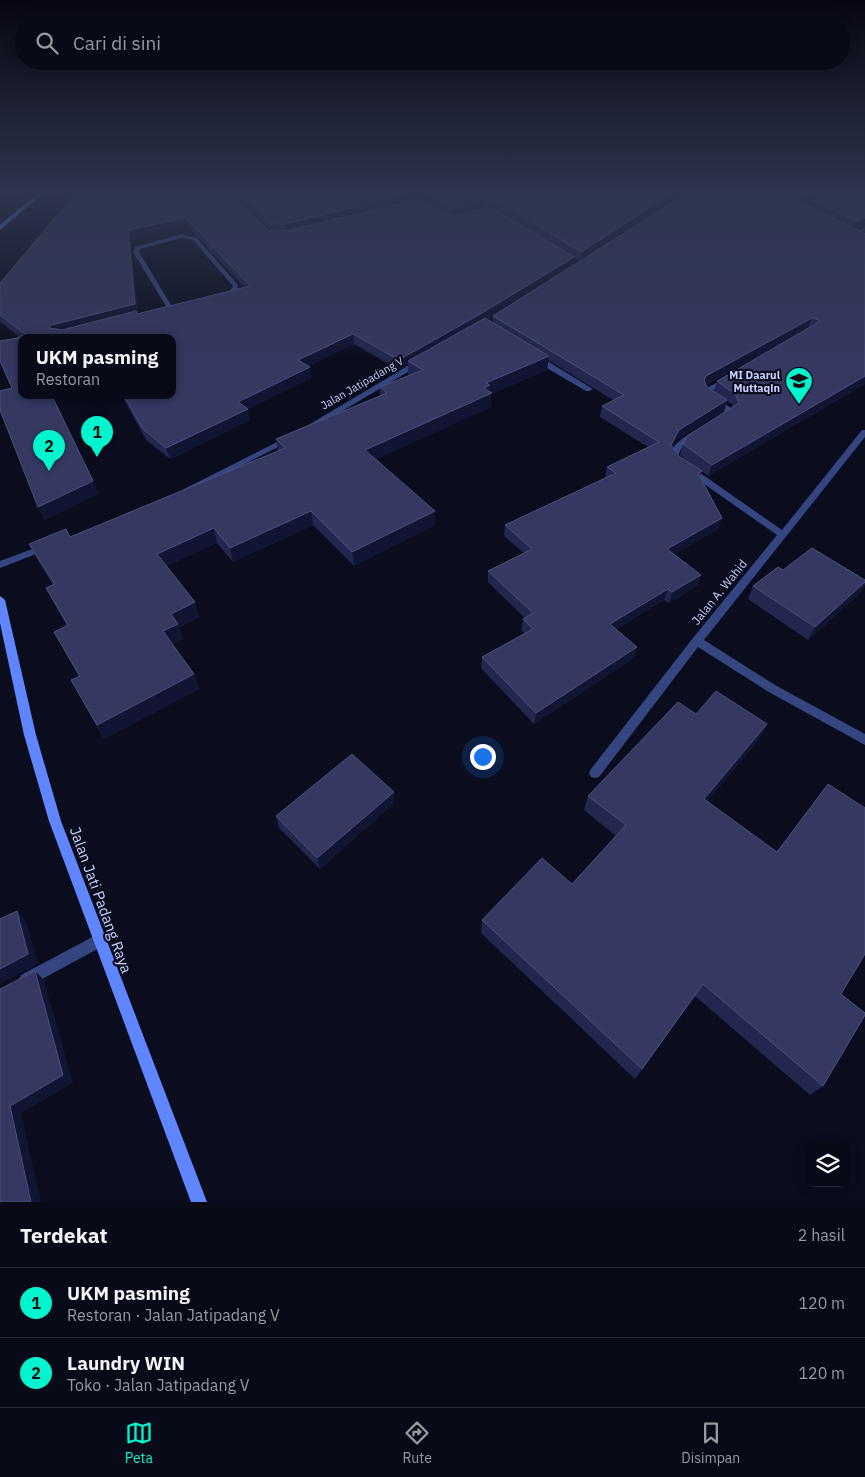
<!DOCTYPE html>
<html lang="id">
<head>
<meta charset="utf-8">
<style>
  body { margin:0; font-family:"IBM Plex Sans",sans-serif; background:#161824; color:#f1f3f6 }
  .controls { position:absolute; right:15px; bottom:15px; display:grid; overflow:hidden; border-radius:10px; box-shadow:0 2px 12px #0003 }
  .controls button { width:45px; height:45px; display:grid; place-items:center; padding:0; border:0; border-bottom:1px solid #292b36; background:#080a17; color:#f1f3f6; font:25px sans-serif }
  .you { position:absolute; left:482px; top:756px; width:18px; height:18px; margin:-12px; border:4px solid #fff; border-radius:50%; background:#1a73e8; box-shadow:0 0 0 8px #1a73e833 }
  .badge { display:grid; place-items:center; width:32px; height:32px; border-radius:50%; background:#00f4cd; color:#111; font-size:16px; font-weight:700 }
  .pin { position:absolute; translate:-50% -41px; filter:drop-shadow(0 1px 2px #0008) }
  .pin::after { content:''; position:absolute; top:26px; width:18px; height:15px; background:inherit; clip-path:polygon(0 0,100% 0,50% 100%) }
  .popup { position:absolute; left:18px; top:334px; width:158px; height:65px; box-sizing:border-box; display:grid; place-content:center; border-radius:10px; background:#080a17; filter:drop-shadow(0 1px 4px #0005); font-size:16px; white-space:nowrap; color:#989aa1 }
  .popup b { font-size:19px; color:#f1f3f6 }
  .popup::after { content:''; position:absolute; left:50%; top:100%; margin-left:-10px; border:10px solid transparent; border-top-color:#080a17 }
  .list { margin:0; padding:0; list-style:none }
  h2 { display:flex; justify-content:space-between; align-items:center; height:65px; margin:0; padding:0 20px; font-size:21px }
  h2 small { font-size:16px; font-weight:400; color:#989aa1 }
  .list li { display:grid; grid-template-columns:32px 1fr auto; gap:15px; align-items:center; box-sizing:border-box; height:70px; padding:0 20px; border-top:1px solid #292b36 }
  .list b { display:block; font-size:19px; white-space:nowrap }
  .list p { margin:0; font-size:16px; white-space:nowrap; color:#989aa1 }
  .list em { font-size:16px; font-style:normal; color:#989aa1 }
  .icon { flex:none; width:28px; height:28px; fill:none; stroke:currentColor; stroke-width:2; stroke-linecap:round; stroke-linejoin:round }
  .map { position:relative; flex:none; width:865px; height:1202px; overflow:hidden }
  .search { position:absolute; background:#080a17; box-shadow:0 2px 12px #0003; left:15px; right:15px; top:15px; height:55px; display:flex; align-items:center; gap:12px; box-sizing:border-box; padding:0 18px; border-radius:28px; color:#989aa1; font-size:19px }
  .sheet { height:205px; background:#080a17 }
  nav { display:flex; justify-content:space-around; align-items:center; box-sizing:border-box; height:70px; border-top:1px solid #292b36; background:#080a17; font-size:14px; color:#989aa1 }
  nav a { display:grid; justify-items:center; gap:2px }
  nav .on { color:#00f4cd }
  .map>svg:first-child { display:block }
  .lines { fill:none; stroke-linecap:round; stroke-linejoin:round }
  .street { fill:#344580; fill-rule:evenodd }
  .secondary { fill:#6086ff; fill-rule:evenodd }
  .wall { fill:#23264e; fill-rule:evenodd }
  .shaded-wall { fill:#121433 }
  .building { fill:#353861; stroke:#4c507a; fill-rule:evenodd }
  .labels { text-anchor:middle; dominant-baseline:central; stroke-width:4.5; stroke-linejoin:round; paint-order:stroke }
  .far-poi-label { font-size:11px; font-weight:bold; fill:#c9d1ff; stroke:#0b0d1f; text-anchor:end }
  .far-street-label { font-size:11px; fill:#c9d1ff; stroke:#0b0d1f }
  .street-label { font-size:12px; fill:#c9d1ff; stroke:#0b0d1f }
  .near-street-label { font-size:15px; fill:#c9d1ff; stroke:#0b0d1f }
</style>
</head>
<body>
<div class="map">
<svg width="865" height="1202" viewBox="0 0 865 1202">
  <rect width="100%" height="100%" fill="#0b0d1f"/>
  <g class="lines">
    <!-- street -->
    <g class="street">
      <polygon points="403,192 409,192 422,202 417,203"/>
      <polygon points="865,228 865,232 856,234 865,239 865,243 848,234"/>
      <polygon points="182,234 197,238 238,285 236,292 225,297 221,297 221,295 231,290 233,286 193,240 182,238 140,249 139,252 174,310 169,311 133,252 135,247"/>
      <polygon points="533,356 539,356 593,389 589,391 586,391 533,360"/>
      <polygon points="416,361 423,363 312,429 309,429 305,427"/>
      <polygon points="727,377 730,377 730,381 711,391 712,393 733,410 731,416 722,420 718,418 725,411 705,396 703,390"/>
      <polygon points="862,430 865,430 865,437 704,640 775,685 865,734 865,745 767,691 698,647 599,777 595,778 591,777 589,773 591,769 693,638 777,535 687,472 687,468 693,468 782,530"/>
      <path d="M694 431H697L701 433 683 446 678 455 682 461 678 464 675 463 670 455C674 442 684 438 694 431Z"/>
      <polygon points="285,438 291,438 292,440 191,491 188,492 184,489"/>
      <polygon points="46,544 51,547 49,549 0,568 0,561"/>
      <polygon points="98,934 103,936 105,941 103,946 31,985 26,987 21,985 19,980 21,975"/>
    </g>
    <!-- secondary -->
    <g class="secondary">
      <polygon points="39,192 45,192 0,230 0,225"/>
      <polygon points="0,596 5,600 36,735 61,821 207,1202 191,1202 49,821 24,735 0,623"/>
    </g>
  </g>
  <!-- wall -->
  <g class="wall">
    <path d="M77 192 269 231H271L232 192H412L413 201 428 203V196L420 198 413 192H865V384L708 476 680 455 683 444 733 407 732 404 727 401 724 411 676 440 673 447 679 456 702 471 700 477 722 518 718 529 674 554 701 575 697 586 669 603 664 600 616 629 634 658 534 724 481 668 482 657 525 633 521 630 523 619 525 618 488 582V571L524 553 504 536 505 525 605 478 607 467 648 447 600 417 602 406 613 400 548 360 547 370 491 394V407L376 459 435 525 354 566 313 525 233 562 217 543 166 566 199 617 179 627 183 639 172 644 194 674 199 689 104 739 71 680 79 677 54 632 67 626 54 603 46 588 53 585 37 559 29 544 70 537 278 451 276 439 380 396V387L409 376 408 375V365L399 370 354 344 308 366 310 367 311 378 248 409 250 420 170 459 146 440 122 396H172V338H22L93 481 98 494 44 520 17 338 19 337 0 321V283ZM672 202 624 233 669 203ZM813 202 812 207 806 205ZM188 227 244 287 138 314 130 240ZM864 227 862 232 856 229ZM574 258 579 261 573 265ZM493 316V322L488 319ZM808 328 717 381 714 391 707 387 706 385Z"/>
    <polygon points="783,570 865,580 865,584 859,594 808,640 748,599 753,586"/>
    <polygon points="696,714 759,740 707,801 841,994 823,1086 810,1095 695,996 635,1079 481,933 482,920 572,884 616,836 584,810 588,796"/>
    <polygon points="394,792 394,803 320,869 279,828 276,816"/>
  </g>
  <!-- shaded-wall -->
  <g class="shaded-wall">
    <polygon points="420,192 440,192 428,194 428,196 420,198"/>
    <polygon points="678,192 706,192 669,203 580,262 581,252 671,194"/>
    <polygon points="818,192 841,192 814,200 813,202 796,208 799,199"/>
    <polygon points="413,193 413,202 286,233 285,224"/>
    <polygon points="483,201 483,210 452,218 452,209"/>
    <polygon points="186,218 188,227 130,240 138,314 56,335 49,328 128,230"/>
    <polygon points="865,218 865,225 864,227 852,230 856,221"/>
    <polygon points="574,257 572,267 481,323 408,361 408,365 399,370 399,360"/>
    <polygon points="812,318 808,328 703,386 704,380 706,376"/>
    <polygon points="353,334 354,344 299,370 298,360"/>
    <polygon points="549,356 547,370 491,394 491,407 366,464 365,450 486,383"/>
    <polygon points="310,367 311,378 240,413 238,402"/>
    <polygon points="865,376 865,384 708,476 712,465"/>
    <polygon points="727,400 724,411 676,440 668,456 671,445 679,430"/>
    <polygon points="248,409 250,420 170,459 166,448"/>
    <polygon points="93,481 98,494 44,520 38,507"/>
    <polygon points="311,511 313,525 233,562 230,548"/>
    <polygon points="435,511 435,525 354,566 352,552"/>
    <polygon points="722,518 718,529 664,560 667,549"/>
    <polygon points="214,528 217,543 162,568 157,554"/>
    <polygon points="701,575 697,586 669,603 672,592"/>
    <polygon points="865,582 859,594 808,640 815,627"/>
    <polygon points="668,589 664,600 607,634 610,624"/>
    <polygon points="195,602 199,617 179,627 183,639 169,646 163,631 171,614"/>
    <polygon points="637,647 634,658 534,724 536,713"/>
    <polygon points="194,674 199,689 104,739 97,725"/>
    <polygon points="767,724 759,740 697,813 704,799"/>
    <polygon points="394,792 394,803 320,869 317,858"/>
    <polygon points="17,911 26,921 38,964 0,984 0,969"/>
    <polygon points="35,971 44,980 73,1083 21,1113 41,1202 31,1202 10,1106"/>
  </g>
  <!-- building -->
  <g class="building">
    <path d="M77 192H229L269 231H285L421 199 452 216 484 209 495 210 574 257 482 313 399 360 353 334 298 360 310 367 238 402 248 409 166 448 143 429 124 396H172V338H30L0 315V283ZM186 218 250 286 137 314 136 311 62 330 49 328 52 325 135 304 128 230Z"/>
    <polygon points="240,192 412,192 413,193 285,224 271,224"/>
    <polygon points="432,192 678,192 671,194 581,252 500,203 483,201 452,209 428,194"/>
    <polygon points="700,192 818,192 799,199 800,201 865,234 865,376 712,465 683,444 687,436 739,403 735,394 717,381 819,322 819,320 812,318 706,376 704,380 707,387 727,400 679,430 671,445 679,456 702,471 698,473 722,518 667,549 701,575 672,592 668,589 610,624 637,647 536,713 482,657 533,629 523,619 533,613 488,571 532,549 505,525 616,473 607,467 659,442 602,406 624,395 493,316 677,200"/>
    <polygon points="837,192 865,192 865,218 856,221 814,200"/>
    <polygon points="485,318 549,356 486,383 490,385 484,388 492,393 365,450 435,511 352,552 311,511 230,548 214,528 157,554 195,602 171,614 178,624 163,631 194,674 97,725 71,680 80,676 54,632 68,625 46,588 55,584 29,544 66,529 70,537 285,448 276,439 387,393 380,387 423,370 408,361"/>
    <polygon points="23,335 25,338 22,338 22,396 52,396 93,481 38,507 0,410 0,391 12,388 0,361 0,341 17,338"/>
    <polygon points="812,548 865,580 865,582 815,627 753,586 778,567 783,570"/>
    <polygon points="716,691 767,724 704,799 777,852 828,784 865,808 865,954 841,994 865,1013 865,1015 823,1086 703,984 642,1069 482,920 542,858 572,884 626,825 588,796 678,702 696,714"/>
    <polygon points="352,754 394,792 317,858 276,816"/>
    <polygon points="17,911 28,954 0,969 0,919"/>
    <polygon points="35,971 63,1075 10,1106 31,1202 0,1202 0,989"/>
  </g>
  <!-- sky -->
  <linearGradient id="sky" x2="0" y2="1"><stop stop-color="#060711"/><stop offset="0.53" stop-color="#2e354d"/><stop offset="1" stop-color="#2e354d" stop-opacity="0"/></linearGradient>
  <rect width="865" height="361" fill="url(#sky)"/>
  <!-- icons -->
  <defs>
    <symbol id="school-pin" viewBox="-11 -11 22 30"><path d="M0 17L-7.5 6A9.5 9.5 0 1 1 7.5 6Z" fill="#00f4cd" stroke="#0b0d1f"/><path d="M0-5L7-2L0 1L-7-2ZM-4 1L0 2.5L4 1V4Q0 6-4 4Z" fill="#111"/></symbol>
  </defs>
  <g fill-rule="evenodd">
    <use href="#school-pin" x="783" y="365" width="32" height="43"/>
  </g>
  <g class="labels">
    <!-- far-poi labels -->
    <g class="far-poi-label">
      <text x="780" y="375">MI Daarul<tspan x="780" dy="13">Muttaqin</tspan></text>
    </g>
    <!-- far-street labels -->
    <g class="far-street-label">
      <text transform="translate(362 383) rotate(-30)">Jalan Jatipadang V</text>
    </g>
    <!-- street labels -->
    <g class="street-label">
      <text transform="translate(719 592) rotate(-51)">Jalan A. Wahid</text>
    </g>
    <!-- near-street labels -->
    <g class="near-street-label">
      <text transform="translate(101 900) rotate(70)">Jalan Jati Padang Raya</text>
    </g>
  </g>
</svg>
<div class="controls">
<button><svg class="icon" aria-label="layers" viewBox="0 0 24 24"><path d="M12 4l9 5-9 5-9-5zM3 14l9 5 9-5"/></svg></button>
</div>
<div class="you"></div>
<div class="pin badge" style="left:97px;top:457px">1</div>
<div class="popup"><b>UKM pasming</b>Restoran</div>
<div class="pin badge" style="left:49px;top:471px">2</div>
<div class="search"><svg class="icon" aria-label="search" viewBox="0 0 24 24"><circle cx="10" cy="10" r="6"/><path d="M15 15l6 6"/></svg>Cari di sini</div>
</div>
<section class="sheet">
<h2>Terdekat<small>2 hasil</small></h2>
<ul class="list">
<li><span class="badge">1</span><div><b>UKM pasming</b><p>Restoran · Jalan Jatipadang V</p></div><em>120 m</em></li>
<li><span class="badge">2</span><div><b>Laundry WIN</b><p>Toko · Jalan Jatipadang V</p></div><em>120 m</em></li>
</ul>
</section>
<nav>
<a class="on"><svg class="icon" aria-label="map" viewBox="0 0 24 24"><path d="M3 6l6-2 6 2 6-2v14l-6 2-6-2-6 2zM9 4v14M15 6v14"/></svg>Peta</a>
<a><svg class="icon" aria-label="directions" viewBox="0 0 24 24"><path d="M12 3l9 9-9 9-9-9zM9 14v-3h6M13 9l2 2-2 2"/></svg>Rute</a>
<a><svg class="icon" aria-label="saved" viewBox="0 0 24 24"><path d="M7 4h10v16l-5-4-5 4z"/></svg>Disimpan</a>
</nav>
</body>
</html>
